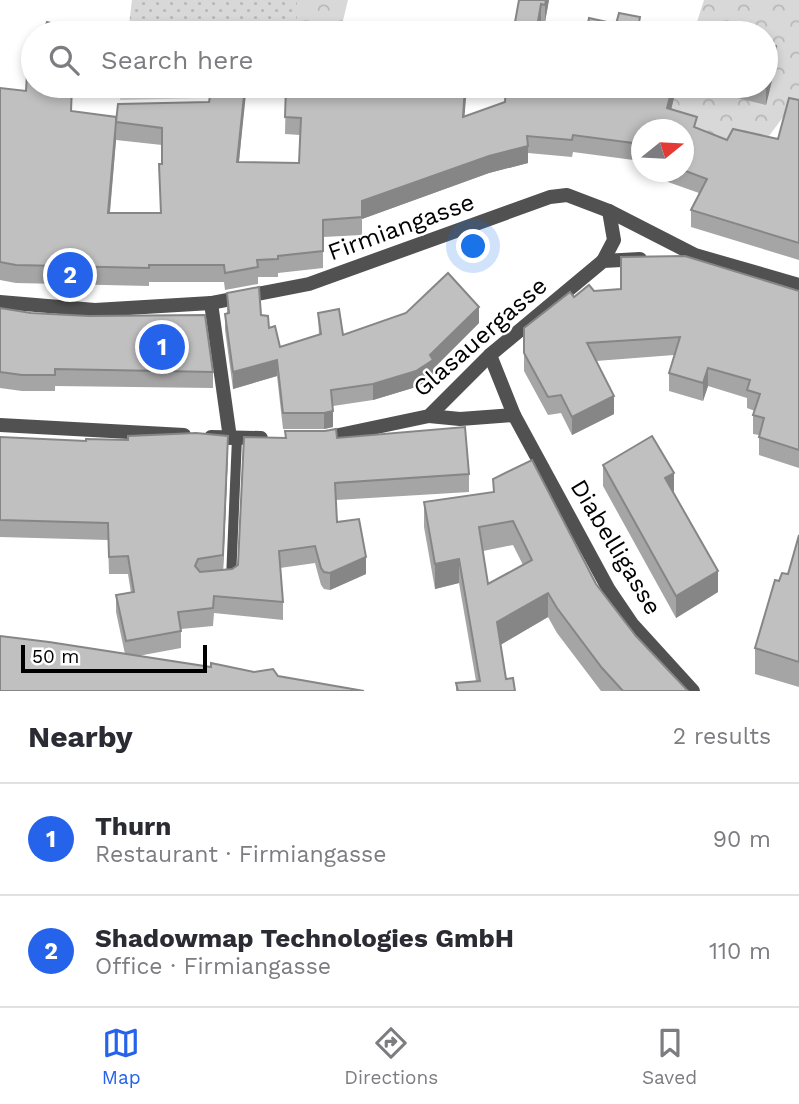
<!DOCTYPE html>
<html lang="en">
<head>
<meta charset="utf-8">
<style>
  body { margin:0; font-family:"Work Sans",sans-serif; background:#f7f7f7; color:#2b2b33 }
  .compass { position:absolute; left:631px; top:119px; width:63px; height:63px; border-radius:50%; background:#fff; box-shadow:0 4px 10px #0003; rotate:72deg }
  .scale { position:absolute; left:21px; bottom:18px; width:186px; box-sizing:border-box; padding-left:7px; border:4px solid #000; border-top:0; font-size:19px; line-height:24px; white-space:nowrap; color:#000; -webkit-text-stroke:5px #fff; paint-order:stroke }
  .you { position:absolute; left:474px; top:247px; width:24px; height:24px; margin:-18px; border:5px solid #fff; border-radius:50%; background:#1a73e8; box-shadow:0 0 0 10px #1a73e833 }
  .badge { display:grid; place-items:center; width:46px; height:46px; border-radius:50%; background:#2563eb; color:#fff; font-size:23px; font-weight:700 }
  .pin { position:absolute; translate:-50% -50%; border:4px solid #fff; box-shadow:0 2px 7px #0006 }
  .list { margin:0; padding:0; list-style:none }
  h2 { display:flex; justify-content:space-between; align-items:center; height:91px; margin:0; padding:0 28px; font-size:30px }
  h2 small { font-size:23px; font-weight:400; color:#7c7c81 }
  .list li { display:grid; grid-template-columns:46px 1fr auto; gap:21px; align-items:center; box-sizing:border-box; height:112px; padding:0 28px; border-top:2px solid #e1e1e2 }
  .list b { display:block; font-size:26px; white-space:nowrap }
  .list p { margin:0; font-size:23px; white-space:nowrap; color:#7c7c81 }
  .list em { font-size:23px; font-style:normal; color:#7c7c81 }
  .icon { flex:none; width:38px; height:38px; fill:none; stroke:currentColor; stroke-width:2; stroke-linecap:round; stroke-linejoin:round }
  .map { position:relative; flex:none; width:799px; height:691px; overflow:hidden }
  .search { position:absolute; background:#fff; box-shadow:0 4px 10px #0003; left:21px; right:21px; top:21px; height:77px; display:flex; align-items:center; gap:18px; box-sizing:border-box; padding:0 24px; border-radius:38px; color:#7c7c81; font-size:26px }
  .sheet { height:315px; background:#fff }
  nav { display:flex; justify-content:space-around; align-items:center; box-sizing:border-box; height:98px; border-top:2px solid #e1e1e2; background:#fff; font-size:19px; color:#7c7c81 }
  nav a { display:grid; justify-items:center; gap:4px }
  nav .on { color:#2563eb }
  .map>svg:first-child { display:block }
  .grass { fill:url(#grass-dots) }
  .forest { fill:url(#forest-crowns) }
  .lines { fill:none; stroke-linecap:round; stroke-linejoin:round }
  .lane { stroke:#515151; stroke-width:10 }
  .street { stroke:#515151; stroke-width:14 }
  .wall { fill:#a5a5a5; fill-rule:evenodd }
  .shaded-wall { fill:#868686 }
  .building { fill:#c0c0c0; stroke:#868686; stroke-width:2; fill-rule:evenodd }
  .labels { text-anchor:middle; dominant-baseline:central; stroke-width:5; stroke-linejoin:round; paint-order:stroke }
  .street-label { font-size:24px; fill:#000; stroke:#fff }
</style>
</head>
<body>
<div class="map">
<svg width="799" height="691" viewBox="0 0 799 691">
  <defs>
    <pattern id="grass-dots" width="8" height="8" patternUnits="userSpaceOnUse" patternTransform="scale(1.75)"><rect width="8" height="8" fill="#d8d8d8"/><path d="M2 2h.1M6 6h.1" fill="none" stroke="#b8b8b8" stroke-width="1.8" stroke-linecap="round"/></pattern>
    <pattern id="forest-crowns" width="20" height="18" patternUnits="userSpaceOnUse" patternTransform="scale(1.75)"><rect width="20" height="18" fill="#d8d8d8"/><path d="M2 6a3 3 0 1 1 6 0M12 15a3 3 0 1 1 6 0" fill="none" stroke="#b8b8b8"/></pattern>
  </defs>
  <rect width="100%" height="100%" fill="#fff"/>
  <!-- grass -->
  <g class="grass">
    <polygon points="132,0 297,0 297,33 128,33"/>
    <polygon points="122,86 203,86 199,98 120,100"/>
  </g>
  <!-- forest -->
  <g class="forest">
    <polygon points="297,0 348,0 340,33 297,33"/>
    <polygon points="704,0 799,0 799,105 793,104 757,152 684,130 666,130 677,86 688,86 766,104 766,33 714,33 696,25"/>
  </g>
  <g class="lines">
    <!-- lane -->
    <polyline class="lane" points="227,579 231,579 237,438"/>
    <!-- street -->
    <g class="street">
      <polyline points="603,261 614,240 609,211"/>
      <polyline points="0,302 95,310 211,303 309,284 550,197 567,195 609,211 695,255 799,285"/>
      <polyline points="211,303 230,438"/>
      <polyline points="490,355 514,415 609,590 632,624 693,691"/>
      <polyline points="429,416 460,419 514,415"/>
      <polyline points="0,425 184,435"/>
      <polyline points="211,437 261,438"/>
      <polyline points="320,439 429,416 490,355 603,261 640,259"/>
    </g>
  </g>
  <!-- wall -->
  <g class="wall">
    <polygon points="519,0 549,0 545,22 541,21"/>
    <polygon points="776,64 766,105 688,86 766,86"/>
    <path d="M33 86 72 111 116 117 209 102 246 86 239 162 299 163 300 135 285 134 286 86H467L464 116 505 102 506 86H677L671 110 697 128 727 140 778 139 799 100V260L691 227V210L699 193 651 176V172H683V130H641V161L573 152 572 157 528 153V163L489 173 362 219V235L323 237V268L278 273V277H258V284L225 290 224 282H149V286L16 283 0 280V88L26 91ZM116 140 162 145 160 213H110Z"/>
    <polygon points="594,291 799,291 799,468 759,455 759,435 753,434 753,415 755,411 747,408 747,398 708,386 703,401 669,391 669,373 674,355 596,361 614,414 572,435 561,413 548,415 524,371 524,328 574,297"/>
    <polygon points="227,293 261,315 280,347 319,335 318,313 343,335 479,323 433,369 433,377 416,387 373,400 333,406 333,427 324,429 283,429 277,376 233,389 225,330 225,314 227,314"/>
    <polygon points="0,308 213,372 213,388 55,386 55,391 22,391 0,388"/>
    <polygon points="285,431 337,438 469,474 469,492 336,500 337,522 366,574 330,590 324,589 321,585 315,563 280,568 283,602 283,620 214,613 213,626 181,629 181,648 138,656 211,667 254,672 364,691 125,654 116,612 116,595 131,593 128,574 109,574 108,540 0,537 0,437 228,453 223,570 232,569 238,565 285,438"/>
    <polygon points="603,465 674,494 718,592 676,618 603,486"/>
    <path d="M493 479 596 584 636 636 688 691H601L557 633 548 617 500 645 506 679 515 691H456V683L476 681 459 583 435 589 424 527V502L493 492ZM513 545 523 565 488 584 483 551Z"/>
    <polygon points="799,535 799,687 755,674 755,648 779,581 788,574"/>
  </g>
  <!-- shaded-wall -->
  <g class="shaded-wall">
    <polygon points="546,0 549,0 545,22 545,5"/>
    <polygon points="541,4 541,21 539,33 536,33"/>
    <polygon points="640,17 640,33 637,33"/>
    <polygon points="776,46 776,64 766,105 766,88"/>
    <polygon points="245,86 246,94 237,179 237,162"/>
    <polygon points="465,86 467,86 463,134 463,117"/>
    <polygon points="673,86 677,86 667,126 667,108"/>
    <polygon points="116,122 116,140 108,231 108,213"/>
    <polygon points="528,146 528,163 489,173 362,219 362,201 489,156"/>
    <polygon points="479,307 479,323 433,369 433,377 416,387 373,400 373,384 430,355"/>
    <polygon points="277,360 277,376 233,389 233,372"/>
    <polygon points="708,368 708,386 703,401 703,383"/>
    <polygon points="614,396 614,414 572,435 572,417"/>
    <polygon points="333,411 333,427 324,429 324,413"/>
    <polygon points="228,436 228,453 223,572 223,555"/>
    <polygon points="674,473 674,495 665,478"/>
    <polygon points="366,557 366,574 330,590 330,573"/>
    <polygon points="459,559 459,583 435,589 435,564"/>
    <polygon points="718,571 718,592 676,618 676,596"/>
    <polygon points="548,593 548,617 497,647 497,622"/>
  </g>
  <!-- building -->
  <g class="building">
    <polygon points="519,0 546,0 545,5 541,4 536,33 513,33"/>
    <polygon points="619,13 640,17 637,33 586,33 589,18 616,24"/>
    <polygon points="47,22 51,23 50,33 43,33"/>
    <polygon points="689,26 719,33 687,33"/>
    <polygon points="766,44 776,46 766,88 758,86 766,86"/>
    <path d="M33 58V86H72L71 111 116 117V122L118 104 209 102 212 86H245L237 162 299 163 301 118 285 117 286 86H465L463 117 505 102 506 86H673L667 108 697 117 694 127 727 140 733 129 778 139 789 98 799 100V243L691 210 707 179 683 170V130H641V144L573 135 572 140 527 136 528 146 489 156 362 201V217L323 220V251L278 256V259L257 260 258 267 225 273 224 265H149V268L16 265 0 262V88L26 91 27 74ZM116 122 162 128V164H159L161 213H108Z"/>
    <polygon points="685,256 799,291 799,450 759,437 764,418 753,415 760,394 747,390 750,380 708,368 703,383 669,373 680,337 587,343 614,396 572,417 561,395 548,397 524,353 524,328 570,292 574,297 589,285 594,291 621,289 621,257"/>
    <polygon points="448,273 479,307 430,355 433,360 416,371 373,384 331,390 333,411 324,413 283,413 277,360 233,372 225,314 229,313 227,293 259,287 261,315 268,316 269,328 275,326 280,347 321,334 318,313 339,309 343,335 406,313"/>
    <polygon points="0,308 31,313 89,316 205,315 213,372 55,369 55,375 22,375 0,372"/>
    <polygon points="465,427 469,474 335,483 337,522 359,519 366,557 330,573 324,572 321,568 315,546 279,551 283,602 214,596 213,608 178,612 181,631 126,641 116,595 134,592 128,556 109,557 108,523 0,520 0,437 86,441 86,439 128,440 128,436 196,433 228,436 223,555 198,559 195,566 200,572 232,569 238,565 244,437 286,438 285,431 325,431 336,429 337,438"/>
    <polygon points="652,436 674,473 665,478 718,571 676,596 603,465"/>
    <path d="M532 460 596 584 636 636 688 691H623L602 668 557 608 548 593 497 622 506 679 513 678 515 691H458L456 683 480 681 459 559 435 564 424 502 494 492 493 479ZM513 521 532 560 488 584 479 527Z"/>
    <polygon points="799,535 799,662 755,648 775,580 779,581 782,573 788,574"/>
    <polygon points="0,636 49,642 211,667 211,663 254,672 273,669 278,676 364,691 0,691"/>
  </g>
  <g class="labels">
    <!-- street labels -->
    <g class="street-label">
      <text transform="translate(401 227) rotate(-20)">Firmiangasse</text>
      <text transform="translate(480 337) rotate(-41)">Glasauergasse</text>
      <text transform="translate(616 547) rotate(59)">Diabelligasse</text>
    </g>
  </g>
</svg>
<svg class="compass" viewBox="-18 -18 36 36"><path d="M0-13l5 13h-10z" fill="#e53935"/><path d="M0 13l5-13h-10z" fill="#7c7c81"/></svg>
<div class="scale">50 m</div>
<div class="you"></div>
<div class="pin badge" style="left:162px;top:347px">1</div>
<div class="pin badge" style="left:70px;top:275px">2</div>
<div class="search"><svg class="icon" aria-label="search" viewBox="0 0 24 24"><circle cx="10" cy="10" r="6"/><path d="M15 15l6 6"/></svg>Search here</div>
</div>
<section class="sheet">
<h2>Nearby<small>2 results</small></h2>
<ul class="list">
<li><span class="badge">1</span><div><b>Thurn</b><p>Restaurant · Firmiangasse</p></div><em>90 m</em></li>
<li><span class="badge">2</span><div><b>Shadowmap Technologies GmbH</b><p>Office · Firmiangasse</p></div><em>110 m</em></li>
</ul>
</section>
<nav>
<a class="on"><svg class="icon" aria-label="map" viewBox="0 0 24 24"><path d="M3 6l6-2 6 2 6-2v14l-6 2-6-2-6 2zM9 4v14M15 6v14"/></svg>Map</a>
<a><svg class="icon" aria-label="directions" viewBox="0 0 24 24"><path d="M12 3l9 9-9 9-9-9zM9 14v-3h6M13 9l2 2-2 2"/></svg>Directions</a>
<a><svg class="icon" aria-label="saved" viewBox="0 0 24 24"><path d="M7 4h10v16l-5-4-5 4z"/></svg>Saved</a>
</nav>
</body>
</html>
